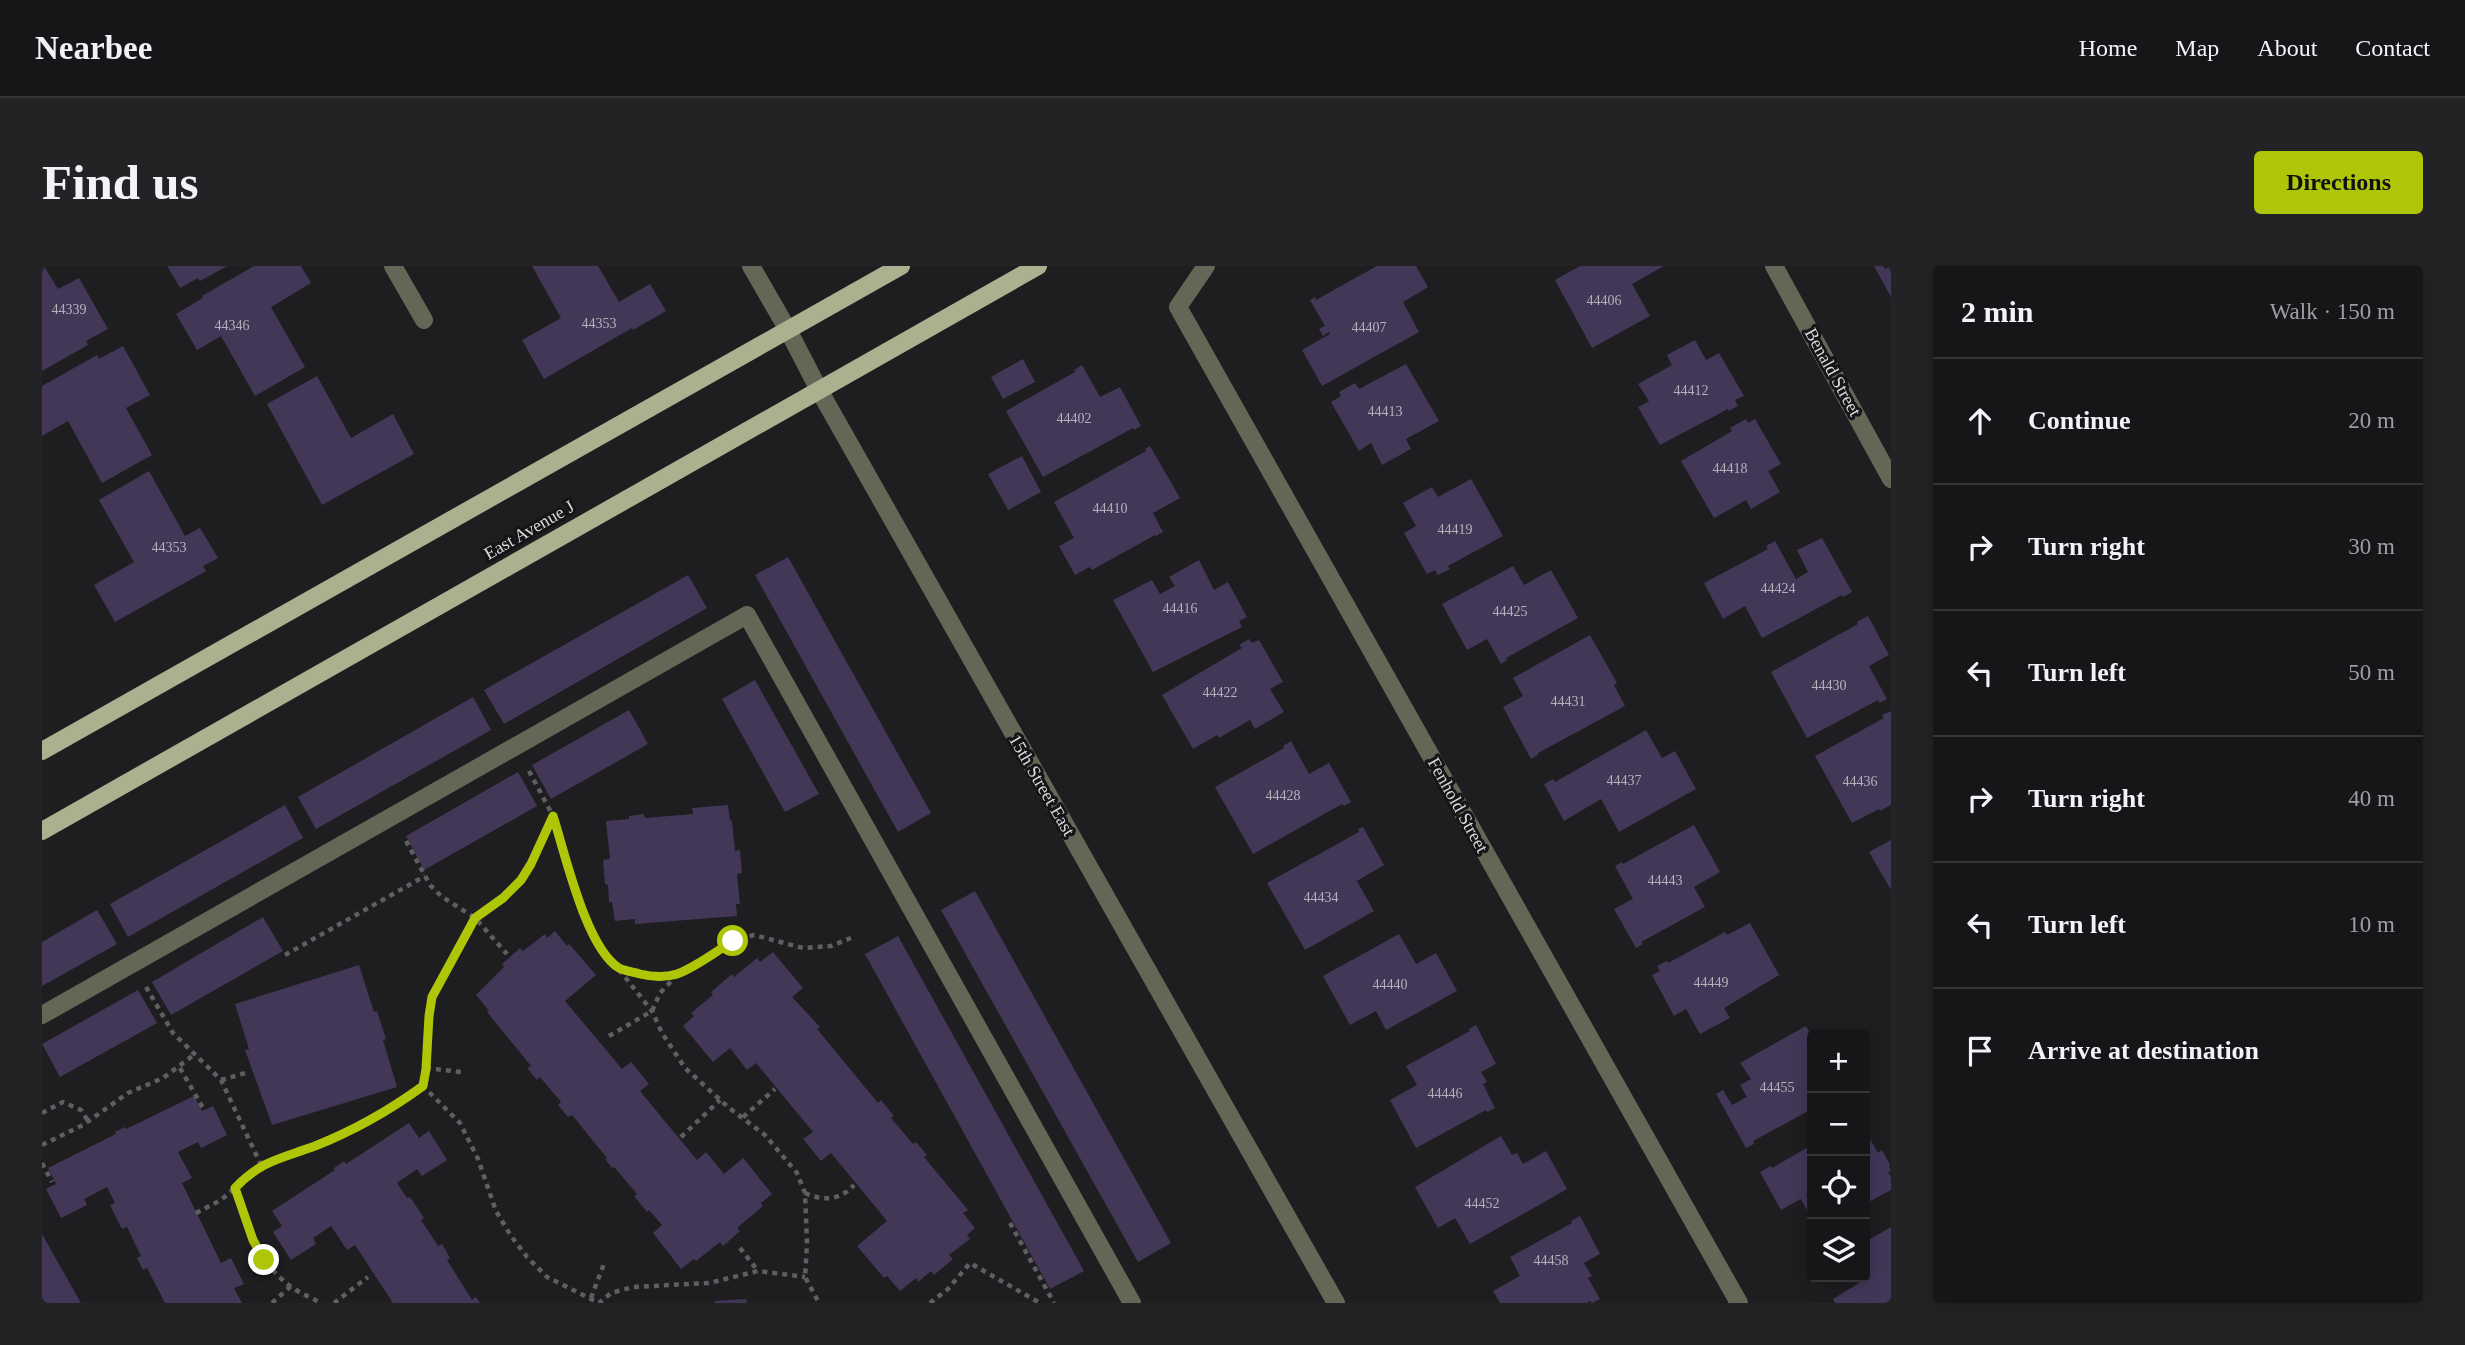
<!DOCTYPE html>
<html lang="en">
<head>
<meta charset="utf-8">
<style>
  body { margin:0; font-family:"Times New Roman",serif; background:#232325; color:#f1f3f6 }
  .controls { position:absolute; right:21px; bottom:21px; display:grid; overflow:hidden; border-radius:7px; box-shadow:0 4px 18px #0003 }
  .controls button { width:63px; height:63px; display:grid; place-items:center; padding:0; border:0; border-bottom:2px solid #353537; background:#161618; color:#f1f3f6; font:35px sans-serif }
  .stop { position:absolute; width:21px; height:21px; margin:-16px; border:5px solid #aec508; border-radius:50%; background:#fff }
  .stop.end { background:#aec508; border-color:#fff; box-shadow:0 2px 7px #0008 }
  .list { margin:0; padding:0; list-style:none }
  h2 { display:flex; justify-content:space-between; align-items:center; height:91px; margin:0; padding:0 28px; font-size:30px }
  h2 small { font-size:23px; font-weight:400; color:#9e9fa2 }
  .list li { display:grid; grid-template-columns:46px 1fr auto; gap:21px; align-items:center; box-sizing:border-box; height:126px; padding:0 28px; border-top:2px solid #353537 }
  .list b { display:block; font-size:26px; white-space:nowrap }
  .list em { font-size:23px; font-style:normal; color:#9e9fa2 }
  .icon { flex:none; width:38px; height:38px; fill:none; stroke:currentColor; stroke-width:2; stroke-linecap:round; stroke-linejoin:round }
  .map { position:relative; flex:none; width:1849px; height:1037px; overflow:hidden; border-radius:7px }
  header { display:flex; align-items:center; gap:42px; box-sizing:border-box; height:98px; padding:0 35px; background:#161618; border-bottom:2px solid #353537 }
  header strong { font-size:33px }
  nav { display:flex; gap:38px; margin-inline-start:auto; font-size:24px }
  .intro { display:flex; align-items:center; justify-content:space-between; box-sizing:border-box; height:168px; padding:0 42px }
  h1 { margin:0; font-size:49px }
  .button { padding:18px 32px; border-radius:7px; background:#aec508; color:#111; font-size:24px; font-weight:700 }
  main { display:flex; gap:42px; padding:0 42px }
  aside { flex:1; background:#161618; border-radius:7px; box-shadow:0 4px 18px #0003 }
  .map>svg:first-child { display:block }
  .building { fill:#433758 }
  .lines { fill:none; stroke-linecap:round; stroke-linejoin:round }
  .path { stroke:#5f5e61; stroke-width:4.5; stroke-dasharray:5 5; stroke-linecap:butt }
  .minor { stroke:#636756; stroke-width:18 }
  .major { stroke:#a9b18f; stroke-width:18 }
  .route { stroke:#aec508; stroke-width:9 }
  .labels { text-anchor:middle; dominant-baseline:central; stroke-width:6; stroke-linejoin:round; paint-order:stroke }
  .number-label { font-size:14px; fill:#b5b1bb }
  .street-label { font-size:18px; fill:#dbdadc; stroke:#151417 }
</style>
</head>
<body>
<header>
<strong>Nearbee</strong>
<nav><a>Home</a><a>Map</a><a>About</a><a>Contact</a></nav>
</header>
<div class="intro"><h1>Find us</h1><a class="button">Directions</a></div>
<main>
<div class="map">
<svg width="1849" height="1037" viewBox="0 0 1849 1037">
  <rect width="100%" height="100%" fill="#1e1d20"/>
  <!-- building -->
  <g class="building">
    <polygon points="0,0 2,0 16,23 37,12 66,63 44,75 46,79 0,105"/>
    <polygon points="125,0 185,0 158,15 156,12 138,22"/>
    <polygon points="212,0 259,0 269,17 229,41 263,101 213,130 179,70 155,84 134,48 161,32 160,30"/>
    <polygon points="490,0 556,0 577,36 608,18 624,45 591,64 590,62 502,113 480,74 519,52"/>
    <polygon points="1335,0 1374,0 1386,21 1361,36 1377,66 1280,120 1260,84 1288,68 1287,66 1281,70 1277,63 1283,60 1268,34 1273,31 1274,34"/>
    <polygon points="1538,0 1622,0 1590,18 1608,50 1550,82 1513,14"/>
    <polygon points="1832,0 1841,0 1843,3 1849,0 1849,31"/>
    <polygon points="1653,74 1664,94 1677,87 1702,130 1693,134 1696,140 1687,145 1686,143 1618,179 1596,141 1607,135 1596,118 1630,99 1625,89"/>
    <polygon points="81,80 108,129 84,142 110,189 60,217 26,155 0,170 0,120 55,89 57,93"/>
    <polygon points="981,93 993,116 961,133 949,111"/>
    <polygon points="1364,98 1397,155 1364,173 1369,183 1340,199 1329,177 1317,185 1289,136 1299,130 1297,126 1313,117 1317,123"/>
    <polygon points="1040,99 1058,131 1078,121 1099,160 1092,164 1091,162 1001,211 964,145 1033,106 1032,104"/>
    <polygon points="275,110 309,172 351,148 372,188 280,239 225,138"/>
    <polygon points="1704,153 1706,157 1713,153 1739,198 1726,205 1738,226 1709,243 1704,234 1672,252 1639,195 1690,165 1688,162"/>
    <polygon points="1108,180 1138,232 1111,247 1121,266 1114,270 1113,269 1050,304 1048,301 1033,309 1017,280 1032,272 1012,236 1104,185 1103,183"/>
    <polygon points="980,190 999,226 966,244 946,208"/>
    <polygon points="107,205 143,270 158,262 176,292 161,300 164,305 73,356 52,319 92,296 57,234"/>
    <polygon points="1429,213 1461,270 1406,300 1408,303 1396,309 1393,304 1385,308 1362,267 1374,260 1361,237 1390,221 1396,231"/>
    <polygon points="1780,272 1810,326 1801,331 1800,329 1720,372 1703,340 1681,353 1662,317 1726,283 1724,280 1733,275 1754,313 1766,306 1755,284"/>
    <polygon points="746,291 889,547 856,566 713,309"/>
    <polygon points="1157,294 1172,324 1186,316 1205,351 1197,355 1200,361 1111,406 1071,334 1110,314 1118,328 1133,320 1127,311"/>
    <polygon points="1471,300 1482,319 1509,304 1536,352 1464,392 1465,394 1459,398 1445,373 1425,384 1400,338"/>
    <polygon points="646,309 665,342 462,458 442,424"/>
    <polygon points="1826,350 1847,389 1827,400 1845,433 1837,437 1836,434 1765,472 1729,406 1816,358 1815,356"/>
    <polygon points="1548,369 1575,417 1572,419 1583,440 1496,487 1496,489 1489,493 1461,441 1481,430 1471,412"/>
    <polygon points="1207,373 1210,377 1217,374 1241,416 1228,423 1242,446 1213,463 1208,454 1177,472 1175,469 1151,483 1120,429 1200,382 1197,379"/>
    <polygon points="713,414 777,528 743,546 680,433"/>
    <polygon points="431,431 449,464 274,563 256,531"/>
    <polygon points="587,444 606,478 509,533 490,499"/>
    <polygon points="1849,445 1849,539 1838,545 1837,543 1810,557 1773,490 1842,452 1840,449"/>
    <polygon points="1604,464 1620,492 1633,485 1654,523 1577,566 1559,533 1522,555 1502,518 1511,513 1513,516"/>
    <polygon points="1249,475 1267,508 1287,497 1309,536 1302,540 1300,538 1211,588 1173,521 1242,482 1241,480"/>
    <polygon points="476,506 495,540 382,604 364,570"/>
    <polygon points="243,539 261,572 86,671 68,638"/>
    <polygon points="686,539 688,555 690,554 693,585 698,584 700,607 695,608 698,638 694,638 695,650 593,658 593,653 573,655 570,636 567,636 566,619 563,618 561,594 568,593 564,555 587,553 587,550 602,548 603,552 651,548 650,542"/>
    <polygon points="1652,559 1678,606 1652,621 1663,641 1599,676 1601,678 1594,682 1572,643 1591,633 1573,600 1580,596 1581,598"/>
    <polygon points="1321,561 1342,599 1315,615 1332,645 1263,684 1225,617 1317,566 1316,563"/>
    <polygon points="1849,574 1849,624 1827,586"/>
    <polygon points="933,625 1129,977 1096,996 899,644"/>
    <polygon points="55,644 75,678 0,720 0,676"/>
    <polygon points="221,651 241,685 129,749 110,716"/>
    <polygon points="1708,657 1737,709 1682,742 1688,752 1658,768 1644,743 1632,750 1610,709 1618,705 1615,700 1625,695 1626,697 1683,666 1685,669"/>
    <polygon points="513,665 525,680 527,678 554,709 523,735 580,803 589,796 607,818 598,825 655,894 664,886 682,908 701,892 730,928 719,937 721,940 695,962 698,965 681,980 678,976 654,995 652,993 639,1003 611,967 620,959 607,944 605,946 592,930 595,928 572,901 570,902 563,893 565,892 530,849 526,851 516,839 519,836 498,811 495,814 485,802 489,800 445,746 447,745 434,729 462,701 460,698 478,682 481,685 503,668 505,672"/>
    <polygon points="1357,668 1374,698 1394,687 1415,725 1344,764 1334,745 1308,759 1281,710"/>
    <polygon points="856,670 1042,1005 1008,1023 823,688"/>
    <polygon points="731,686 761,722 750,731 778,761 775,763 836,837 839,834 852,850 849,852 871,878 874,876 885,889 882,891 926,944 921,947 933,962 925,969 928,973 907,989 911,993 892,1009 889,1005 876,1016 874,1012 858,1025 845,1010 842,1012 815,980 845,955 789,887 779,895 761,873 771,866 714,797 705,804 688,782 671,796 641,760 652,750 649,747 671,729 669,726 690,708 692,711 715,692 718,696"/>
    <polygon points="317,699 332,746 335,745 344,773 341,774 355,821 230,859 203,784 207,783 193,738"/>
    <polygon points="96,724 115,757 18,811 0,778"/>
    <polygon points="1434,759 1454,798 1439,806 1445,816 1441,818 1453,842 1445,846 1444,844 1374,882 1348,834 1375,819 1364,800 1428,765 1427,763"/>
    <polygon points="1764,760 1770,771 1770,843 1711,875 1712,878 1704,882 1674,828 1681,824 1690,839 1705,831 1698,819 1709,813 1698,797"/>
    <polygon points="152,830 160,845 171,840 185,869 159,882 156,876 136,886 150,912 140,917 179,997 189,992 202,1018 192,1022 200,1037 123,1037 105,1002 101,1004 95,992 99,990 85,961 80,963 68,939 73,937 65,921 42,933 45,939 19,952 4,923 14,918 6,902 74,868 73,866 83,861 84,863"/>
    <polygon points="367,857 377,872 387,865 405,894 380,910 375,903 355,917 365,932 368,931 382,952 379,954 396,980 400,978 408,992 405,994 430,1034 434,1031 438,1037 351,1037 313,979 305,984 289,960 271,972 274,978 249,994 231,966 240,960 230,945 293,904 292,902 302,895 304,898"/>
    <polygon points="1459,870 1470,889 1475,887 1481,898 1504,885 1525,923 1428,978 1413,952 1396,962 1373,921"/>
    <polygon points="1828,873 1836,887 1840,884 1848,899 1847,900 1849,905 1846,906 1849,912 1849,924 1823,938 1823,875"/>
    <polygon points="1770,879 1770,954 1759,933 1739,944 1718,906 1729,900 1730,902"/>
    <polygon points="1538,950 1558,988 1542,997 1550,1010 1546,1012 1558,1033 1550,1037 1548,1035 1545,1037 1458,1037 1451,1025 1478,1010 1468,991 1530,957 1529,955"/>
    <polygon points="1849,961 1849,1037 1793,1037 1791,1033 1817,1017 1814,1011 1823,1011 1823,976"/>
    <polygon points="0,968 39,1037 0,1037"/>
    <polygon points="704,1033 705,1037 673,1037 673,1035"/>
  </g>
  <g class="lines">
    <!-- path -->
    <g class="path">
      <polyline points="487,505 511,550 536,632 555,676 610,745 620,767 643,802 686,841 723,869 755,907 763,927 765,978 763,1011 777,1037"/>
      <polyline points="511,550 489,598 479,614 462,632 433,652 390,731 381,820 418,857 436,893 454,945 469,970 485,991 505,1011 557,1037 569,1027 591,1021 667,1017 716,1005 763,1011"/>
      <polyline points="364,575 388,619 399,630 433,652 465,688"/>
      <polyline points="243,689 383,610"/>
      <polyline points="637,707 691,675 712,669 761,682 789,680 809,672"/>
      <path d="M104 721 131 767 179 814 219 899 193 922C206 961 217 1001 254 1024 262 1029 271 1032 278 1037"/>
      <path d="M567 770 610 745 618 727 637 707C615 712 599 708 578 703"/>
      <polyline points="138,802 161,842"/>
      <polyline points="384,802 419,806"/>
      <polyline points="179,814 207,806"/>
      <polyline points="0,847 21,836 39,844 46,855"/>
      <polyline points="701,851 733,823"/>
      <polyline points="639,871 678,834"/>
      <polyline points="0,879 41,859 86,827 121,812 153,788"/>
      <polyline points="0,897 10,916"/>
      <path d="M219 899C276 877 332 857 381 820"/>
      <path d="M763 927C780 935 798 935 812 919"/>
      <polyline points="154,947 179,934 193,922"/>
      <polyline points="968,957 1012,1037"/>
      <polyline points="698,982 716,1005"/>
      <polyline points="549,1032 563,995"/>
      <polyline points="230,1037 249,1020"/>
      <polyline points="292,1037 326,1011"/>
      <polyline points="888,1037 906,1023 928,997 998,1037"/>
    </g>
    <!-- minor -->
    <g class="minor">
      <polyline points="351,0 382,54"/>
      <polyline points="709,0 746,64 777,124 1294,1037"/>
      <polyline points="1164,0 1136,41 1697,1037"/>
      <polyline points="1732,0 1849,213"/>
      <polyline points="0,749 705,349 1090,1037"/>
    </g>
    <!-- major -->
    <g class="major">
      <polyline points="0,485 859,0"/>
      <polyline points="0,565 996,0"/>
    </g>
  </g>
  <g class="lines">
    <!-- route -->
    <path class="route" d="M222 994 211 974 193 922C220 894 238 893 273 880 311 865 348 844 381 820L384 803 387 750 390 731 433 652 461 632 479 614 489 598 511 550C523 587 544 682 577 702 583 705 591 706 598 708 610 711 622 712 635 708 654 701 673 686 691 675"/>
  </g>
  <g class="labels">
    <!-- number labels -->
    <g class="number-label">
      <text x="1562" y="34">44406</text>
      <text x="27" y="43">44339</text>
      <text x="557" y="57">44353</text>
      <text x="190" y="59">44346</text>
      <text x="1327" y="61">44407</text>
      <text x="1649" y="124">44412</text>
      <text x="1343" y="145">44413</text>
      <text x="1032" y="152">44402</text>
      <text x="1688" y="202">44418</text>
      <text x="1068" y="242">44410</text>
      <text x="1413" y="263">44419</text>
      <text x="127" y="281">44353</text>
      <text x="1736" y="322">44424</text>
      <text x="1138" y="342">44416</text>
      <text x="1468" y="345">44425</text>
      <text x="1787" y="419">44430</text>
      <text x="1178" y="426">44422</text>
      <text x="1526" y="435">44431</text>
      <text x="1582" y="514">44437</text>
      <text x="1818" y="515">44436</text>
      <text x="1241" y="529">44428</text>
      <text x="1623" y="614">44443</text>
      <text x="1279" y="631">44434</text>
      <text x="1669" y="716">44449</text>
      <text x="1348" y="718">44440</text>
      <text x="1735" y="821">44455</text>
      <text x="1403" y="827">44446</text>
      <text x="1440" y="937">44452</text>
      <text x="1509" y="994">44458</text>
    </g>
    <!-- street labels -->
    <g class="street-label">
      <text transform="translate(1791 106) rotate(61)">Benald Street</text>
      <text transform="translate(487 264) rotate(-30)">East Avenue J</text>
      <text transform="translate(1000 519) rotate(60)">15th Street East</text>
      <text transform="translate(1416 539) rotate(61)">Fenhold Street</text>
    </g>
  </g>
</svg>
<div class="controls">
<button>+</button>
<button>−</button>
<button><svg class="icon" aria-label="locate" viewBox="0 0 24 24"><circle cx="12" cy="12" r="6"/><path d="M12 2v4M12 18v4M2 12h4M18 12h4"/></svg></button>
<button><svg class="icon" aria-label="layers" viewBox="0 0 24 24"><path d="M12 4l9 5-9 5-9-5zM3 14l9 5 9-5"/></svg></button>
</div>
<div class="stop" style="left:691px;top:675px"></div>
<div class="stop end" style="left:222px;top:994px"></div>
</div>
<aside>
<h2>2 min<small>Walk · 150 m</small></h2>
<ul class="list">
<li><svg class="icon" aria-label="ahead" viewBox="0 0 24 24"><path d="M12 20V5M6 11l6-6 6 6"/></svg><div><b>Continue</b></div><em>20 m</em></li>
<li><svg class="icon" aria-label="right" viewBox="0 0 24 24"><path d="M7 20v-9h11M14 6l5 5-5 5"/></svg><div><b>Turn right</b></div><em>30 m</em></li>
<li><svg class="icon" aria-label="left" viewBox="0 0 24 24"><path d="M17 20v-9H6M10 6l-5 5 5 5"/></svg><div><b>Turn left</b></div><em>50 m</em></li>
<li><svg class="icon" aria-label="right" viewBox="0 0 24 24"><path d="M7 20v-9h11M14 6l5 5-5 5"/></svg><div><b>Turn right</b></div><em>40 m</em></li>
<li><svg class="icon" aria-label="left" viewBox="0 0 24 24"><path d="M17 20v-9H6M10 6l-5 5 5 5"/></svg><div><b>Turn left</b></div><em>10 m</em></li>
<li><svg class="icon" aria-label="arrive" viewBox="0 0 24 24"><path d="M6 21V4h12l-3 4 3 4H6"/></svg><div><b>Arrive at destination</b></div></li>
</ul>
</aside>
</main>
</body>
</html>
